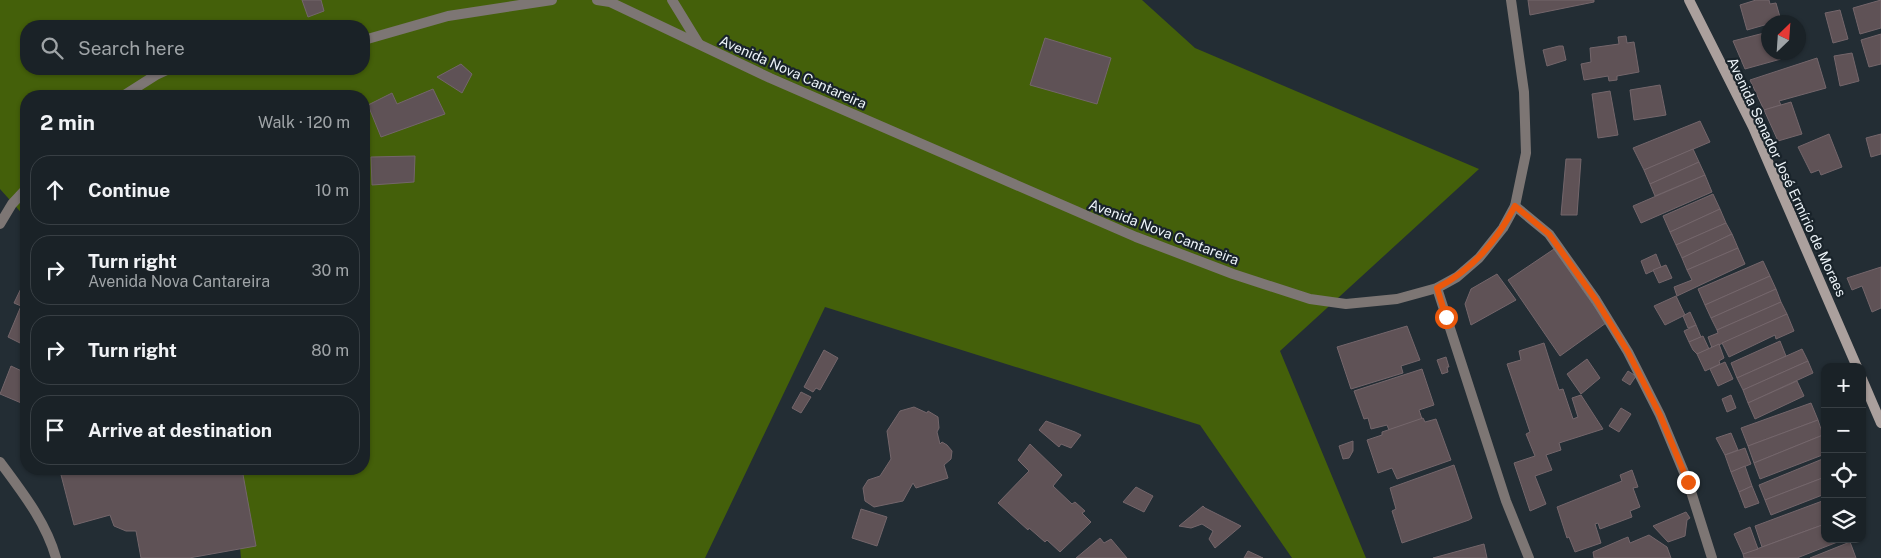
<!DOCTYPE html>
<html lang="en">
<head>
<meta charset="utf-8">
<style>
  body { margin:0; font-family:"Public Sans",sans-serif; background:#232a2f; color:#f1f3f6 }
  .controls { position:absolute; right:15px; bottom:15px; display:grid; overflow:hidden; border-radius:10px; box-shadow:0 1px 4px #0004 }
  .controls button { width:45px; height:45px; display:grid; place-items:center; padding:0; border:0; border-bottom:1px solid #383f44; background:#1a2227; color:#f1f3f6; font:25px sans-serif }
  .compass { position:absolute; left:1761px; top:15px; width:45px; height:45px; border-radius:50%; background:#1a2227; box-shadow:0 1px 4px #0004; rotate:25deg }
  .stop { position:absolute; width:15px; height:15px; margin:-11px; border:4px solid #ea580c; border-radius:50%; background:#fff }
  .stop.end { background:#ea580c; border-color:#fff; box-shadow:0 1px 5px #0008 }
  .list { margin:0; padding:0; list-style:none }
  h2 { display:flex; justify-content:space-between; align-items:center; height:65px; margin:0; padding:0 20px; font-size:21px }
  h2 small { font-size:16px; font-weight:400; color:#9fa4a7 }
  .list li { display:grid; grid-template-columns:32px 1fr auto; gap:15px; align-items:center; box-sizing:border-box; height:70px; margin:0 10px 10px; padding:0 10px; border:1px solid #383f44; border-radius:20px }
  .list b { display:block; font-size:19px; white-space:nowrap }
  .list p { margin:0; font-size:16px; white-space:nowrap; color:#9fa4a7 }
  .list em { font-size:16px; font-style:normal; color:#9fa4a7 }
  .icon { flex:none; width:28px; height:28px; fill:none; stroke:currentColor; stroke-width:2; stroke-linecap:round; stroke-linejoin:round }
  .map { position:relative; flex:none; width:1881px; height:558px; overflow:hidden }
  .search { position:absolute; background:#1a2227; box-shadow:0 1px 4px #0004; left:20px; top:20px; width:350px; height:55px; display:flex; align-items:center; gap:12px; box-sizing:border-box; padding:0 18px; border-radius:20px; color:#9fa4a7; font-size:19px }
  .panel { position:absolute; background:#1a2227; box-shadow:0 1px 4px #0004; left:20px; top:90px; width:350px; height:385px; border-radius:20px }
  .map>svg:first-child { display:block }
  .forest { fill:#44600a; fill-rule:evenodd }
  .building { fill:#5f5256; stroke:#74666b }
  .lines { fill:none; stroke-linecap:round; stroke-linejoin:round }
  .minor { stroke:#7d7674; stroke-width:10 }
  .secondary { stroke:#aba09d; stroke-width:10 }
  .route { stroke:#ea580c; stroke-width:6 }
  .labels { text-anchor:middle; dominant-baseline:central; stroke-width:4.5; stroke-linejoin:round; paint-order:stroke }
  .street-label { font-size:14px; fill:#edf4f9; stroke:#19232a }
</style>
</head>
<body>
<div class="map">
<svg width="1881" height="558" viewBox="0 0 1881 558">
  <rect width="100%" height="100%" fill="#232d34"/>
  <!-- forest -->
  <path class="forest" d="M0 0H1142L1195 48 1479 169 1280 351 1366 558H1292L1200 425 825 307 705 558H241L233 469H364V96H26V218L0 189ZM26 26H364V69H26Z"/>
  <!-- building -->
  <g class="building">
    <polygon points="302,0 321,0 324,11 308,17"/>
    <polygon points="1528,0 1594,0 1594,2 1530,15"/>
    <polygon points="1756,0 1769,0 1770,4 1776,3 1780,17 1775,19 1776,22 1768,22 1768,24 1747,30 1740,5"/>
    <polygon points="1881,0 1881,28 1860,34 1853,8"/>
    <polygon points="1840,10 1848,39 1833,43 1825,13"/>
    <polygon points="1768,32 1768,52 1779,52 1781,59 1745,69 1733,41"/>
    <polygon points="1881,34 1881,64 1869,67 1861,40"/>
    <polygon points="1626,36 1627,43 1634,42 1639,72 1617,76 1617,80 1609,81 1608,76 1584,80 1581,64 1591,62 1590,48 1619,44 1618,37"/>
    <polygon points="1045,38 1111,58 1097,104 1030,85"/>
    <polygon points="1559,46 1563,46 1566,60 1547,66 1543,50"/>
    <polygon points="1852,53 1859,81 1840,86 1834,56"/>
    <polygon points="1817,58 1826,88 1779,101 1781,105 1764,110 1750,80"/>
    <polygon points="461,64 472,74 462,93 437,77"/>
    <polygon points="1660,85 1666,115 1634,120 1630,90"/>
    <polygon points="433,89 445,114 381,137 368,105 392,93 397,104"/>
    <polygon points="1610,91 1618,135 1598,138 1592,94"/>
    <polygon points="1791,102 1802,134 1778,141 1764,110"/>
    <polygon points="1700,121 1710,142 1644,170 1633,148"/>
    <polygon points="1829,134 1842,167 1821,175 1819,170 1811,173 1798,147"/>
    <polygon points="1881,134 1881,154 1871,157 1866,138"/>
    <polygon points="1693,149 1699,162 1650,184 1644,170"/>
    <polygon points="415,156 414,182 372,185 371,157"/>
    <polygon points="1566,159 1581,159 1577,215 1561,215"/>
    <polygon points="1699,162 1705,175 1655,196 1650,184"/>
    <polygon points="1705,175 1712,192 1641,223 1633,206"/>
    <polygon points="1713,194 1720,209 1670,232 1663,216"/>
    <polygon points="1720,209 1726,223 1676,245 1670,232"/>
    <polygon points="1726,223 1732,234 1682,258 1676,245"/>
    <polygon points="1732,234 1738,248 1687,270 1682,258"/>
    <polygon points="1738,248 1745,264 1677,296 1674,287 1692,280 1687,270"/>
    <polygon points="1554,249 1606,323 1560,356 1508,280"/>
    <polygon points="1656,254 1661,267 1646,274 1641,261"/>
    <polygon points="1763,261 1770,276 1705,305 1698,289"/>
    <polygon points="1666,265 1672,278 1659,283 1653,270"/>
    <polygon points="1881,267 1881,308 1872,312 1862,286 1852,290 1847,278"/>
    <polygon points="1497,274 1516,300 1471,325 1465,304 1471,289"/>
    <polygon points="1770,276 1776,289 1711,318 1705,305"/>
    <polygon points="26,278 26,346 8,337 21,306 14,303"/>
    <polygon points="1776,289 1781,302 1717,330 1711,318"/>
    <polygon points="1676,296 1685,315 1665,325 1654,306"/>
    <polygon points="1781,302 1787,314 1712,348 1708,337 1718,333 1717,330"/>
    <polygon points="1690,312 1696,325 1688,328 1683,316"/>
    <polygon points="1787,314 1794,331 1776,339 1775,335 1729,357 1722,343"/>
    <polygon points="1696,325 1701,337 1689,342 1684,331"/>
    <polygon points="1407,326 1420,360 1401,366 1403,373 1351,389 1337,347"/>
    <polygon points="1703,336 1709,349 1697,354 1693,350 1689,342"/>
    <polygon points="1780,341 1786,356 1737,378 1731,363"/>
    <polygon points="1544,343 1559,390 1563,389 1573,419 1578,417 1572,398 1581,395 1603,429 1559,443 1561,450 1546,455 1552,470 1535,476 1546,504 1530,511 1514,463 1535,456 1526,434 1530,432 1507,364 1521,360 1519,351"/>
    <polygon points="1719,344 1724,358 1719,361 1720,364 1705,371 1697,354"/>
    <polygon points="1802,349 1808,361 1743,390 1737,378"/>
    <polygon points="824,350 838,358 820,390 816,388 813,392 804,387"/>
    <polygon points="1446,357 1449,367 1447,367 1448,372 1442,374 1437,360"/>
    <polygon points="1587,359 1600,378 1581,394 1567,374"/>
    <polygon points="1808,361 1813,373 1748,403 1743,390"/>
    <polygon points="1725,362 1733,379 1718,386 1710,369"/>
    <polygon points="11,366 26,373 26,405 0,394"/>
    <polygon points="1422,369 1434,405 1419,410 1422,419 1389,430 1387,425 1371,429 1368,418 1364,419 1354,391"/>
    <polygon points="1628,371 1636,376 1630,385 1622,380"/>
    <polygon points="1797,381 1804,396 1755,419 1748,403"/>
    <polygon points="801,392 811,397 801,413 792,408"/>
    <polygon points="1731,395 1736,408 1727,412 1722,399"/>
    <polygon points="1811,403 1818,420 1748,446 1741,428"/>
    <polygon points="914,407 927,413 928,411 938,417 939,428 937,432 940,444 942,442 947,445 952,451 951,459 944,465 948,478 916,488 913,483 903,501 874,507 865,501 863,488 868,480 880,476 891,459 887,431 900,411"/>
    <polygon points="1621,408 1631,414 1619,432 1609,426"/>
    <polygon points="1423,418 1425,422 1436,419 1451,460 1397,479 1392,468 1378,473 1367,440 1382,435 1382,432"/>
    <polygon points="1818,420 1823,435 1754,463 1748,446"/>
    <polygon points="1046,421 1075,432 1081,435 1071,448 1061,444 1059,447 1039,430"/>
    <polygon points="1731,433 1738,450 1725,455 1716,438"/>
    <polygon points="1823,435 1825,454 1760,479 1754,463"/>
    <polygon points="1353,441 1353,451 1349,458 1343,459 1339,446"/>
    <polygon points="1030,444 1062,475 1053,486 1072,504 1075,502 1085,511 1082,513 1091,522 1060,552 1047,540 1045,542 1029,528 1028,530 998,503 1029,471 1018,460"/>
    <polygon points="1745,448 1751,464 1731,472 1725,455"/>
    <polygon points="1825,458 1825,477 1765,500 1759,485"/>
    <polygon points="1454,465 1472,518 1469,520 1402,543 1392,511 1396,509 1390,488"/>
    <polygon points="1745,466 1752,486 1739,492 1731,472"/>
    <polygon points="70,469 242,469 256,546 189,558 141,558 136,531 126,531 114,526 110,515 74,525 60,471"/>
    <polygon points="1632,470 1638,487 1633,488 1640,507 1630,511 1632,517 1600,529 1598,523 1595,524 1601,543 1575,552 1569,537 1567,538 1557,507 1622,481 1620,475"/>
    <polygon points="1825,477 1825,494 1771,515 1765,500"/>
    <polygon points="1752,486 1759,503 1745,508 1739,492"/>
    <polygon points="1136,487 1153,496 1144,512 1123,502"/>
    <polygon points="1825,500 1825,524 1762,547 1755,526"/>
    <polygon points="1203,506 1205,508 1241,526 1215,548 1209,539 1213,531 1202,524 1191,528 1179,526"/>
    <polygon points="861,509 887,517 877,546 852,538"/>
    <polygon points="1686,512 1690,518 1687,520 1685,536 1668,542 1653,526"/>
    <polygon points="1825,524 1825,539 1845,539 1797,558 1744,558 1743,554"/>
    <polygon points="1750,527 1758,549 1743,554 1734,534"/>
    <polygon points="1649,535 1667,547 1671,558 1594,558 1593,552 1623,539 1628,537 1630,543"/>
    <polygon points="1100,538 1104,543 1111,539 1127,558 1076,558"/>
    <polygon points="1850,542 1856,558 1810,558"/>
    <polygon points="1484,544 1487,558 1433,558"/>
    <polygon points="1248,551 1263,558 1244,558"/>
  </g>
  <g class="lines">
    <!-- minor -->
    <g class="minor">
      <polyline points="597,0 610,2 770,78 1136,237 1233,274 1310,299 1346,304 1397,299 1437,288 1457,277 1479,258 1503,228 1515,206 1526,153 1524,92 1511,0"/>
      <polyline points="672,0 699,44"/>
      <polyline points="364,40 448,16 552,0"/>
      <polyline points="123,96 156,75 169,69"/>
      <polyline points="1515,206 1549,234 1596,300 1628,352 1660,415 1688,482 1712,558"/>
      <polyline points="0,224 12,204 26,189"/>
      <polyline points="1437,288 1506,501 1529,558"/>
      <path d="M0 462C22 492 46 522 56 558"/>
    </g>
    <!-- secondary -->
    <g class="secondary">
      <polyline points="1689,0 1753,127 1857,367"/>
      <polyline points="1862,379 1881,423"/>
    </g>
  </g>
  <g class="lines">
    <!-- route -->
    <path class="route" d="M1446 317 1437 288C1473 269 1496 242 1515 206L1549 234 1596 300 1628 352 1660 415 1688 482"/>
  </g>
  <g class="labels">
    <!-- street labels -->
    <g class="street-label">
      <text transform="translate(793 72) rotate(24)">Avenida Nova Cantareira</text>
      <text transform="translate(1787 177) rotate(65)">Avenida Senador José Ermírio de Moraes</text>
      <text transform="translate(1164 232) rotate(21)">Avenida Nova Cantareira</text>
    </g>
  </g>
</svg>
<div class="controls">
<button>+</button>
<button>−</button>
<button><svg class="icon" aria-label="locate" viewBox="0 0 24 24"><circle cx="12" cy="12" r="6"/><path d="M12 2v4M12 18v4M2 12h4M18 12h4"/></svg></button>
<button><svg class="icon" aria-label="layers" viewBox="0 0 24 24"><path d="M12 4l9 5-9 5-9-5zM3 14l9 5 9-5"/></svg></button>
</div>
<svg class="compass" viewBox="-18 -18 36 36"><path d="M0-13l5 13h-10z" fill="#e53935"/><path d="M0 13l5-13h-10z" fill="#9fa4a7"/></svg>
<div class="stop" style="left:1446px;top:317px"></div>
<div class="stop end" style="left:1688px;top:482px"></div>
<div class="search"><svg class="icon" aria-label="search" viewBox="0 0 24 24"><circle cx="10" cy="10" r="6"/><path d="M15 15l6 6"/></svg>Search here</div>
<section class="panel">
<h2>2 min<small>Walk · 120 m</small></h2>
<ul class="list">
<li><svg class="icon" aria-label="ahead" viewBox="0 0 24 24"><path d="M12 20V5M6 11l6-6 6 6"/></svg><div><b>Continue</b></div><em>10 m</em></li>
<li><svg class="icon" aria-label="right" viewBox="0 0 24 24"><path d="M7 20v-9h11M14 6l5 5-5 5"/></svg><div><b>Turn right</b><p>Avenida Nova Cantareira</p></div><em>30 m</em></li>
<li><svg class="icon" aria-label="right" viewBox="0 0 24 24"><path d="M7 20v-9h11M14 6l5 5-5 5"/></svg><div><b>Turn right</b></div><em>80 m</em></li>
<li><svg class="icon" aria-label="arrive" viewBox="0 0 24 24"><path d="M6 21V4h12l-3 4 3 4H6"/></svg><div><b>Arrive at destination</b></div></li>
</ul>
</section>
</div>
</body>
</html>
